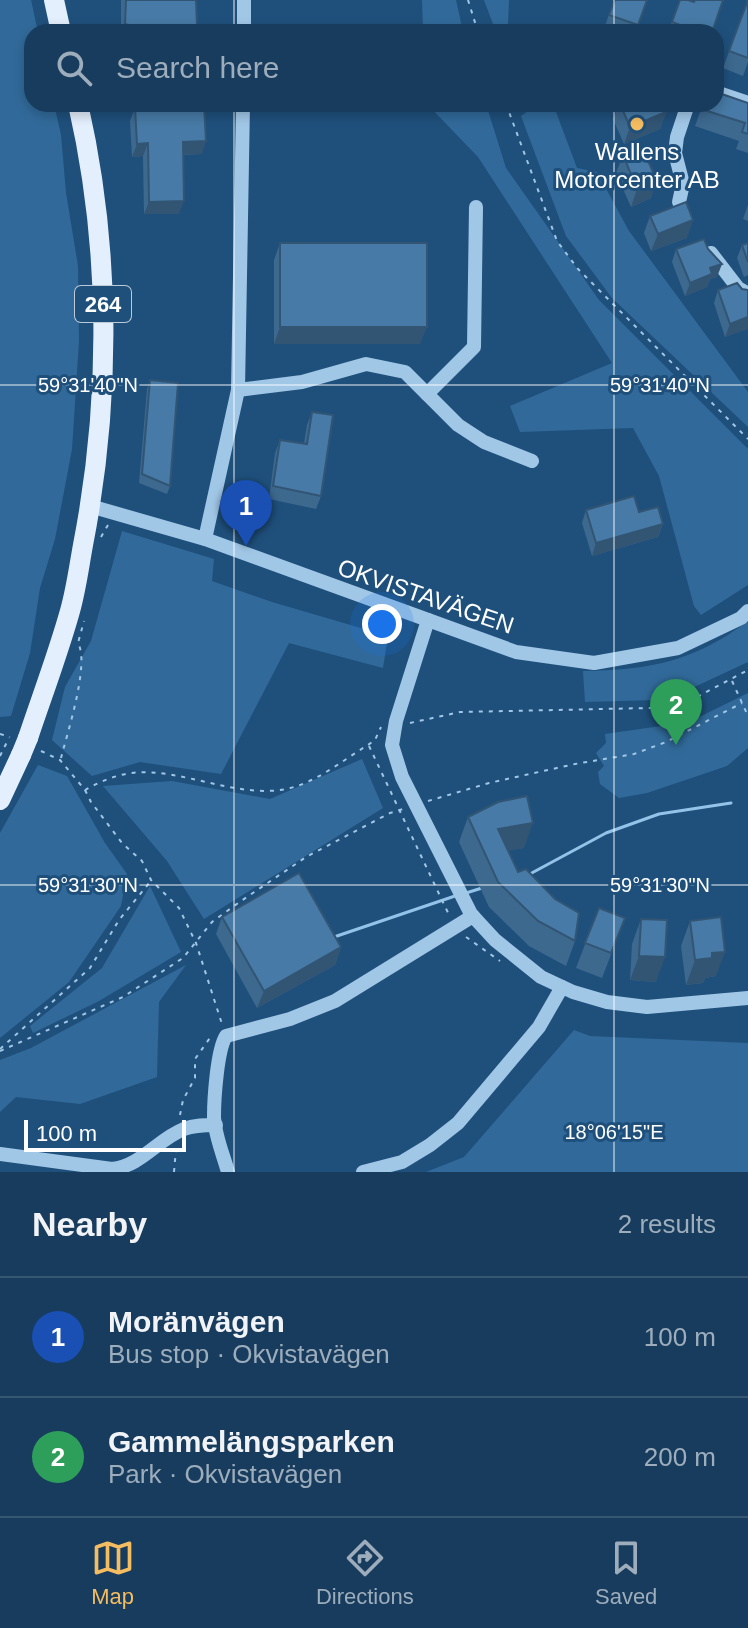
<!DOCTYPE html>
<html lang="en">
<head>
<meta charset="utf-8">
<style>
  body { margin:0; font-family:Arial,sans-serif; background:#204363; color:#f1f3f6 }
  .scale { position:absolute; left:24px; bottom:20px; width:162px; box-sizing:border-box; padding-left:8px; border:4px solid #fff; border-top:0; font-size:22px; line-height:28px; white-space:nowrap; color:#fff; -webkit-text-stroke:6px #1f507c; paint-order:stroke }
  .you { position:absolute; left:382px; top:624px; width:28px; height:28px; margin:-20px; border:6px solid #fff; border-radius:50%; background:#1a73e8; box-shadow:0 0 0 12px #1a73e833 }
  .badge { display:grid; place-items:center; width:52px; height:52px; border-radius:50%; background:#f5bd61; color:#fff; font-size:26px; font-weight:700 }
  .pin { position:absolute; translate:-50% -66px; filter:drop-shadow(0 2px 4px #0008) }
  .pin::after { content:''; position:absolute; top:42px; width:28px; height:24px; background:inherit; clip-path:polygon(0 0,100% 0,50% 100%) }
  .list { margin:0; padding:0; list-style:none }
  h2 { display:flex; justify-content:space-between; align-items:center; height:104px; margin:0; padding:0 32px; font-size:34px }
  h2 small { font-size:26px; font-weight:400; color:#9eadbc }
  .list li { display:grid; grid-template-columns:52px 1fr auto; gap:24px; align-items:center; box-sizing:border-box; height:120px; padding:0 32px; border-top:2px solid #365672 }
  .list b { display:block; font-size:30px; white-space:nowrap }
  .list p { margin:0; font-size:26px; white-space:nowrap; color:#9eadbc }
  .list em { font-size:26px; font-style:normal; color:#9eadbc }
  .icon { flex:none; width:44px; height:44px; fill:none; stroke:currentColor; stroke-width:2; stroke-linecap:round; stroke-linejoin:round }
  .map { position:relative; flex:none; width:748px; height:1172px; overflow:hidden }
  .search { position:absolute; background:#173c5d; box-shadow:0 4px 12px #0003; left:24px; right:24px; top:24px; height:88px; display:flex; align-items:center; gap:20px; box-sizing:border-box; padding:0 28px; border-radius:24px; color:#9eadbc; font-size:30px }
  .sheet { height:344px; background:#173c5d }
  nav { display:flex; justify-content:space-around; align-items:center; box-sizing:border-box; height:112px; border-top:2px solid #365672; background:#173c5d; font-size:22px; color:#9eadbc }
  nav a { display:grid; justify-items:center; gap:4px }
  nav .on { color:#f5bd61 }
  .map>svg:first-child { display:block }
  .green { fill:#316a9a }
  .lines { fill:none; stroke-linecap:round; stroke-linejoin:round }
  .stream { stroke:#94c3e9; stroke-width:3 }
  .path { stroke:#a1c7e7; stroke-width:2; stroke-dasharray:4 6; stroke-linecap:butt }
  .minor { stroke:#a1c7e7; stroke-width:14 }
  .major { stroke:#e3effd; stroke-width:20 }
  .major-bridge { stroke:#e3effd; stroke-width:20 }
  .wall { fill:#3d698f }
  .shaded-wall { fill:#325574 }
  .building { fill:#477aa6; stroke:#325574; stroke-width:2 }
  .ticks { fill:none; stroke:#fff; stroke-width:2; stroke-opacity:0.45 }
  .poi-dot { fill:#f5bd61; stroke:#1f507c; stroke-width:3 }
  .labels { text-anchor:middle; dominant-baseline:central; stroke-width:6; stroke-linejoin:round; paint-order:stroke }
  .shield { fill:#1f507c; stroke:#bccad8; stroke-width:2 }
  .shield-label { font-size:22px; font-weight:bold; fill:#fff }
  .poi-label { font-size:24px; fill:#fff; stroke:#1f507c }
  .street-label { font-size:24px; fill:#fff; stroke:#1f507c }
  .ticks-label { font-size:20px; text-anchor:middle; fill:#fff; stroke:#1f507c; stroke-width:6; stroke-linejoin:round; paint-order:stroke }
</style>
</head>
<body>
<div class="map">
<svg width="748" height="1172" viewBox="0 0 748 1172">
  <rect width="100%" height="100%" fill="#1f507c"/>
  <!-- green -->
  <g class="green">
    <polygon points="0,0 31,0 38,32 32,32 32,104 54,104 61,135 66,193 78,266 79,341 72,449 55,539 40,588 30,653 11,716 0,717"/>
    <polygon points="422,0 456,0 463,32 423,32"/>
    <polygon points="484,0 509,0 508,25 537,32 496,32"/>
    <polygon points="427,104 486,104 506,168 599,300 748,449 748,585 701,615 694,606 659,476 633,428 520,432 510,406 612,363 478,157"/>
    <polygon points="538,104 553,104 577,168 597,172 629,231 748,392 748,427 612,298 566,236 521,116"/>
    <polygon points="122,531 214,559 212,581 272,602 388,636 383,668 289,643 221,774 140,762 92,776 52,740 65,687 91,641"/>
    <path d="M748 621V662L690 689 656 700 585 702 583 671C650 670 693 662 748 621Z"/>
    <polygon points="748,693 748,748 727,766 647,793 619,798 600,784 598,772 604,766 596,753 606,743 605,734 689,722"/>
    <polygon points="362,759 383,808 204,919 167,861 103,786 172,781 270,799"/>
    <polygon points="38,765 67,776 105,843 127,874 121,906 69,982 0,1038 0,833"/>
    <polygon points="150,886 181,952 99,1001 33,1033 30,1026 102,968"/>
    <polygon points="186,965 159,1002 157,1077 80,1104 16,1097 0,1112 0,1060 31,1048"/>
    <polygon points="574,1030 590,1036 748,1043 748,1172 426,1172 464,1157"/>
  </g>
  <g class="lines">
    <!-- stream -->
    <g class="stream">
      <polyline points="528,875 606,833 659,814 731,803"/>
      <polyline points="466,893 482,888"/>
      <polyline points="334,937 455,896"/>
    </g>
    <!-- path -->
    <g class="path">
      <polyline points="468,0 478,32"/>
      <polyline points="506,104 557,241 578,269 748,439"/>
      <polyline points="101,537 108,525"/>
      <polyline points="732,681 748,716"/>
      <polyline points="410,723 460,712 650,708 693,699 748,670"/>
      <polyline points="0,734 10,737"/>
      <polyline points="369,746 450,917"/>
      <path d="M41 751 60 760 85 790C99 782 115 775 132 773 179 767 237 799 286 789 316 783 343 760 368 745L375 740 381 727"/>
      <polyline points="0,756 9,738"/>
      <path d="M61 758C67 734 90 664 78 643L84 621"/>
      <polyline points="85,790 91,802 122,843 142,861 151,880 179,908 196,943 222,1024"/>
      <polyline points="428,801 489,783 575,764 634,754 666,742 742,703"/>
      <polyline points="466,937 500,961"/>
      <polyline points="0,1049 90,968 119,920 150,882"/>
      <polyline points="0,1051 123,997 183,958 212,922 241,901 306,857 390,813 403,809"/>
      <polyline points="180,1115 183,1100 195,1078 195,1059 212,1035"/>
      <polyline points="174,1172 176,1149"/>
    </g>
    <!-- minor -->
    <g class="minor">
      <polyline points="244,32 244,0"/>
      <polyline points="716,92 748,103"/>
      <polyline points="679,202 683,184 675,153 677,137 688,104"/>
      <polyline points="711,253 738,288 748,294"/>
      <polyline points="238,390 302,382 366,364 405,372 458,425 484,442 532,461"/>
      <polyline points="427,394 474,347 476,207"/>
      <polyline points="90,506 205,539 516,652 594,663 678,648 741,618 748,611"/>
      <polyline points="205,539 238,390 243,104"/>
      <polyline points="428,620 396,721 392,745 402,777 471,914 495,940 541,977 573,992 607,1002 647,1007 748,998"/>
      <path d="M0 1154 112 1169C141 1166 158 1139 184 1129 194 1125 205 1125 216 1125"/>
      <path d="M228 1172C223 1154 215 1136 214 1117 214 1100 217 1050 226 1036L290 1019 335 1001 473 916"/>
      <polyline points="363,1172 402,1162 430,1145 458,1123 539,1027 562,987"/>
    </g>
    <!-- major -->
    <g class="major">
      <polyline points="54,0 61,32"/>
      <path d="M28 738C42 696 58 654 70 611 76 590 79 567 83 545 111 401 111 248 78 104"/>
      <polyline points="0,800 21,755"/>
    </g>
    <!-- major-bridge -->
    <polyline class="major-bridge" points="21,755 28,738"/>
  </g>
  <!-- wall -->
  <g class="wall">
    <polygon points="121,0 196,0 197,26 194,32 121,32"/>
    <polygon points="614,0 647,0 636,32 603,32"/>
    <polygon points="680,0 712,32 668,32"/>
    <polygon points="748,0 748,62 743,76 723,68"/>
    <polygon points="748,103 748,153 736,149 739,141 695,126 703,104"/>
    <polygon points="619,104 663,104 666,112 660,129 624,144 613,119"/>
    <polygon points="135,108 202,154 183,155 179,214 144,214 143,156 132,157 130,121"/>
    <polygon points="623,155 651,198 631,207 616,173"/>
    <polygon points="748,205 748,221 743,219"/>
    <polygon points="650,216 687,238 651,251 644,233"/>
    <polygon points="280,243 420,344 274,344 274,260"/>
    <polygon points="748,243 748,275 744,277 737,258 742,245"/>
    <polygon points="676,249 717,277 710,279 707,287 685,296 672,262"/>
    <polygon points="742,289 748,290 748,328 725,337 714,303 718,290"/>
    <polygon points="150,380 170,486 167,494 139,483 147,389"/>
    <polygon points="312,412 321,496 316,509 269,499 275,453 280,440 304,443 307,425"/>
    <polygon points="586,510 639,512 663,524 658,537 592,556 582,523"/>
    <polygon points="468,817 524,848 508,850 518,872 575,941 566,966 529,946 489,907 459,842"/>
    <polygon points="599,908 625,918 602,978 576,968"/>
    <polygon points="222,917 341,947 335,965 257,1008 216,934"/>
    <polygon points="641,919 656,982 630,980 632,944"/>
    <polygon points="690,921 716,976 705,978 703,983 686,985 681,946"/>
  </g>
  <!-- shaded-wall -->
  <g class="shaded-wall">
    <polygon points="168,25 197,26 194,32 166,32"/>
    <polygon points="666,112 660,129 624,144 630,127"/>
    <polygon points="206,141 202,154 178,155 183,142"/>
    <polygon points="148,143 143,156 132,157 137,144"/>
    <polygon points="657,181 651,198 631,207 637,189"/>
    <polygon points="184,201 179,214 144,214 149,202"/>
    <polygon points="693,220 687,238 651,251 658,234"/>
    <polygon points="722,264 717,277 710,279 707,287 685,296 690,283 710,268"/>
    <polygon points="748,312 748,329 725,337 730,324"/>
    <polygon points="280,327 427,327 420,344 274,344"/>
    <polygon points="663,524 658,537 592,556 596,543"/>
    <polygon points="533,823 524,848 489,854 498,829"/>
    <polygon points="341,947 335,965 257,1008 264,991"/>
    <polygon points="725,952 716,976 705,978 703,983 686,985 695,960 712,953"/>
    <polygon points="639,956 665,957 656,982 630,980"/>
  </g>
  <!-- building -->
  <g class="building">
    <polygon points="126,0 196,0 197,26 168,25 168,32 132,32 132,26 125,24"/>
    <polygon points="615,0 647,0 638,25 609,15"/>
    <polygon points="680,0 688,0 694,2 695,0 723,0 712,32 681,32 683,26 672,22"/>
    <polygon points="748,0 748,58 729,51"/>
    <polygon points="716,92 748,103 748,134 742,132 745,123 701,109 703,104 716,104"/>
    <polygon points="204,104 206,141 183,142 184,201 149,202 148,143 137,144 135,108"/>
    <polygon points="620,104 663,104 666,112 630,127"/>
    <polygon points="642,147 657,181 637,189 623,155"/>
    <polygon points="686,202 693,220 658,234 650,216"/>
    <polygon points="704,239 708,249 722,264 710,268 712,274 690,283 676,249"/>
    <rect x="280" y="243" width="147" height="84"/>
    <polygon points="748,243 748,262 742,245"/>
    <polygon points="737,283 742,289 748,290 748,317 730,324 718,290"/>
    <polygon points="150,380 178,383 170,486 142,474"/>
    <polygon points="312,412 333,415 321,496 273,486 280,440 307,444"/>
    <polygon points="634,496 639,512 658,507 663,524 596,543 586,510"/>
    <polygon points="527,796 533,823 498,829 518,872 526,869 555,899 579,913 575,941 538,921 498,882 468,817 498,802"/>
    <polygon points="299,873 341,947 264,991 222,917"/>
    <polygon points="599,908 625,918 611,953 585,943"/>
    <polygon points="721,917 725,952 712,953 712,958 695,960 690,921"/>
    <polygon points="641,919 667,920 665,957 639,956"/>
  </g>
  <!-- ticks -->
  <path class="ticks" d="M234 0V32M614 0V32M234 104V1172M614 104V1172M0 385H748M0 885H748"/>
  <!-- markers -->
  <circle class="poi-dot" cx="637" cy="124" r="8"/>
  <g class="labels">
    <!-- shield labels -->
    <rect class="shield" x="75" y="286" width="56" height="36" rx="6"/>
    <g class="shield-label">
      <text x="103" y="304">264</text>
    </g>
    <!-- poi labels -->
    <g class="poi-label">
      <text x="637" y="151">Wallens<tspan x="637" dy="28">Motorcenter AB</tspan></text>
    </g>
    <!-- street labels -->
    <g class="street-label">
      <text transform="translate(426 596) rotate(19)">OKVISTAVÄGEN</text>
    </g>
  </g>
  <g class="ticks-label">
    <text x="88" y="392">59°31'40"N</text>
    <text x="660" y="392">59°31'40"N</text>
    <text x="88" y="892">59°31'30"N</text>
    <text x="660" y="892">59°31'30"N</text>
    <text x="614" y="1139">18°06'15"E</text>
  </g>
</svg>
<div class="scale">100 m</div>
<div class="you"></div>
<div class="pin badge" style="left:246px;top:546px;background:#1a4fb4">1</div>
<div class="pin badge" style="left:676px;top:745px;background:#2e9e5b">2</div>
<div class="search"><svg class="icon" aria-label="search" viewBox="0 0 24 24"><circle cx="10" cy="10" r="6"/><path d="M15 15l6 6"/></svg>Search here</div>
</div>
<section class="sheet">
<h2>Nearby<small>2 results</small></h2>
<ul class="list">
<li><span class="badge" style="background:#1a4fb4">1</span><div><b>Moränvägen</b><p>Bus stop · Okvistavägen</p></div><em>100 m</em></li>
<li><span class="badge" style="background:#2e9e5b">2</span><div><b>Gammelängsparken</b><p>Park · Okvistavägen</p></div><em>200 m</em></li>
</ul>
</section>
<nav>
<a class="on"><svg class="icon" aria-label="map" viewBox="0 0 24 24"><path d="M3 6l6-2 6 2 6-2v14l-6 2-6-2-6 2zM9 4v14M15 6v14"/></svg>Map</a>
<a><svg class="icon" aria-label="directions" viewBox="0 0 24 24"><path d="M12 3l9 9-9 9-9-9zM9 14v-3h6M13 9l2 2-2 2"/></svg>Directions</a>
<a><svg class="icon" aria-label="saved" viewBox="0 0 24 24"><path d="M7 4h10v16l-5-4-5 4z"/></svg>Saved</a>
</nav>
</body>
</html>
